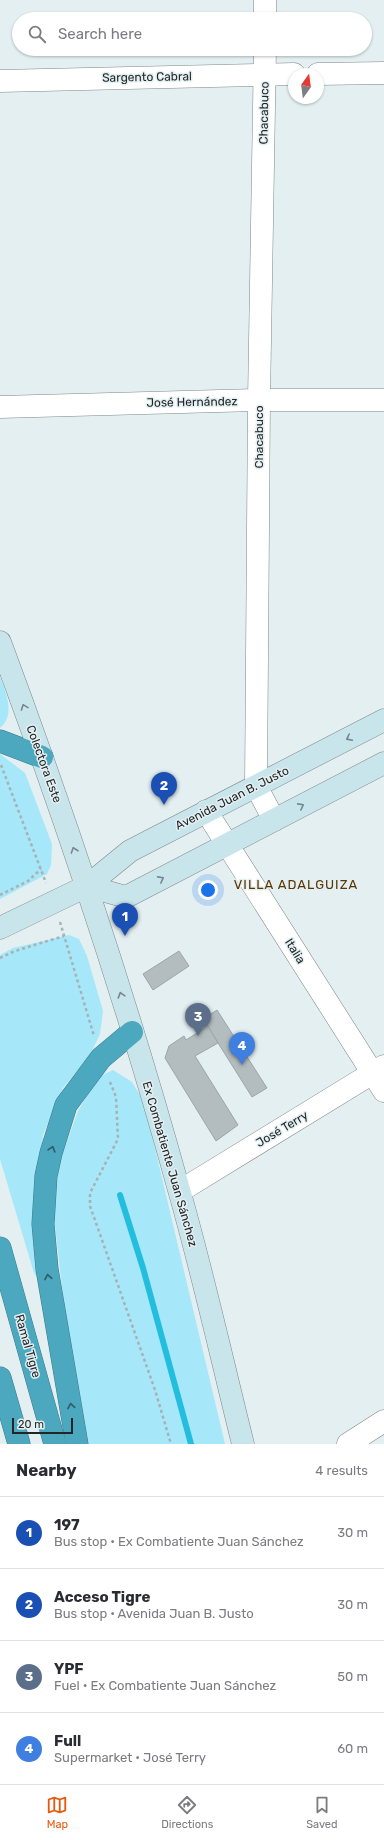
<!DOCTYPE html>
<html lang="en">
<head>
<meta charset="utf-8">
<style>
  body { margin:0; font-family:Rubik,sans-serif; background:#f2f2f3; color:#2b2b33 }
  .compass { position:absolute; left:288px; top:68px; width:36px; height:36px; border-radius:50%; background:#fff; box-shadow:0 1px 3px #0004; rotate:14deg }
  .scale { position:absolute; left:12px; bottom:10px; width:61px; box-sizing:border-box; padding-left:4px; border:2px solid #222627; border-top:0; font-size:11px; line-height:14px; white-space:nowrap; color:#222627; -webkit-text-stroke:3px #e4eff2; paint-order:stroke }
  .you { position:absolute; left:208px; top:890px; width:14px; height:14px; margin:-10px; border:3px solid #fff; border-radius:50%; background:#1a73e8; box-shadow:0 0 0 6px #1a73e833 }
  .badge { display:grid; place-items:center; width:26px; height:26px; border-radius:50%; background:#ea580c; color:#fff; font-size:13px; font-weight:700 }
  .pin { position:absolute; translate:-50% -33px; filter:drop-shadow(0 1px 2px #0008) }
  .pin::after { content:''; position:absolute; top:21px; width:14px; height:12px; background:inherit; clip-path:polygon(0 0,100% 0,50% 100%) }
  .list { margin:0; padding:0; list-style:none }
  h2 { display:flex; justify-content:space-between; align-items:center; height:52px; margin:0; padding:0 16px; font-size:17px }
  h2 small { font-size:13px; font-weight:400; color:#7c7c81 }
  .list li { display:grid; grid-template-columns:26px 1fr auto; gap:12px; align-items:center; box-sizing:border-box; height:72px; padding:0 16px; border-top:1px solid #e1e1e2 }
  .list b { display:block; font-size:15px; white-space:nowrap }
  .list p { margin:0; font-size:13px; white-space:nowrap; color:#7c7c81 }
  .list em { font-size:13px; font-style:normal; color:#7c7c81 }
  .icon { flex:none; width:22px; height:22px; fill:none; stroke:currentColor; stroke-width:2; stroke-linecap:round; stroke-linejoin:round }
  .map { position:relative; flex:none; width:384px; height:1444px; overflow:hidden }
  .search { position:absolute; background:#fff; box-shadow:0 1px 3px #0004; left:12px; right:12px; top:12px; height:44px; display:flex; align-items:center; gap:10px; box-sizing:border-box; padding:0 14px; border-radius:22px; color:#7c7c81; font-size:15px }
  .sheet { height:340px; background:#fff }
  nav { display:flex; justify-content:space-around; align-items:center; box-sizing:border-box; height:56px; border-top:1px solid #e1e1e2; background:#fff; font-size:11px; color:#7c7c81 }
  nav a { display:grid; justify-items:center; gap:2px }
  nav .on { color:#ea580c }
  .map>svg:first-child { display:block }
  .green { fill:#a6e7f9 }
  .lines { fill:none; stroke-linecap:round; stroke-linejoin:round }
  .stream { stroke:#23bede; stroke-width:6 }
  .building { fill:#b3bdc0; stroke:#9ca5a8 }
  .street-casing { stroke:#7f888a; stroke-width:23 }
  .secondary-casing { stroke:#7f888a; stroke-width:23 }
  .highway-casing { stroke:#3d7a8a; stroke-width:23 }
  .path { stroke:#a8b1b3; stroke-width:2.5; stroke-dasharray:3 3; stroke-linecap:butt }
  .street { stroke:#fff; stroke-width:22 }
  .secondary { stroke:#c9e5ec; stroke-width:22 }
  .highway { stroke:#4ba8bf; stroke-width:22 }
  .oneway { stroke:#76868a }
  .oneway2 { stroke:#325a64 }
  .labels { text-anchor:middle; dominant-baseline:central; stroke-width:3; stroke-linejoin:round; paint-order:stroke }
  .street-label { font-size:12px; fill:#222627; stroke:#e4eff2 }
  .neighbourhood-label { font-size:13px; letter-spacing:1px; fill:#5b3603; stroke:#e4eff2 }
</style>
</head>
<body>
<div class="map">
<svg width="384" height="1444" viewBox="0 0 384 1444">
  <rect width="100%" height="100%" fill="#e4eff2"/>
  <!-- green -->
  <g class="green">
    <path d="M0 677C6 693 16 715 0 728Z"/>
    <polygon points="0,754 25,773 52,844 51,865 47,874 0,899"/>
    <polygon points="69,935 79,939 87,956 103,1011 100,1034 90,1055 63,1088 43,1135 35,1210 40,1281 34,1273 0,1159 0,955 13,948"/>
    <polygon points="113,1070 132,1082 144,1102 225,1444 89,1444 64,1305 54,1216 59,1164 78,1111 98,1077"/>
  </g>
  <g class="lines">
    <!-- stream -->
    <polyline class="stream" points="120,1195 143,1268 191,1444"/>
  </g>
  <!-- building -->
  <g class="building">
    <polygon points="179,951 189,966 153,990 143,974"/>
    <polygon points="217,1010 267,1088 252,1097 203,1019"/>
    <polygon points="208,1026 218,1043 195,1056 238,1125 216,1141 165,1058 169,1046 184,1036 186,1040"/>
  </g>
  <g class="lines">
    <defs>
      <g id="street">
        <polyline points="265,19 265,0"/>
        <polyline points="265,49 259,400 256,786 274,820"/>
        <polyline points="318,74 384,73"/>
        <polyline points="0,81 294,74"/>
        <polyline points="0,407 259,400 384,400"/>
        <polyline points="206,811 384,1091"/>
        <polyline points="180,1191 384,1066"/>
        <polyline points="348,1444 384,1421"/>
      </g>
      <g id="secondary">
        <path d="M0 642C67 822 128 1005 179 1190 203 1274 222 1360 243 1444"/>
        <polyline points="87,886 126,897 384,763"/>
        <polyline points="0,928 87,886 130,851 384,720"/>
      </g>
      <g id="highway">
        <polyline points="0,741 42,757"/>
        <polyline points="0,1248 55,1444"/>
        <polyline points="0,1378 19,1444"/>
        <polyline points="77,1444 47,1269 43,1224 46,1176 51,1153 66,1105 101,1058 132,1032"/>
      </g>
    </defs>
    <!-- street casing -->
    <use href="#street" class="street-casing"/>
    <!-- secondary casing -->
    <use href="#secondary" class="secondary-casing"/>
    <!-- highway casing -->
    <use href="#highway" class="highway-casing"/>
    <!-- path -->
    <g class="path">
      <polyline points="1,765 46,883"/>
      <polyline points="0,895 28,881 41,869"/>
      <polyline points="60,922 94,1036"/>
      <polyline points="0,958 15,951 64,936"/>
      <polyline points="110,1082 116,1097 118,1139 90,1193 90,1206 155,1390 171,1444"/>
    </g>
    <!-- street -->
    <use href="#street" class="street"/>
    <!-- secondary -->
    <use href="#secondary" class="secondary"/>
    <!-- highway -->
    <use href="#highway" class="highway"/>
  </g>
  <!-- one-way arrows -->
  <defs><path id="oneway-chevron" d="M-2-3.5L2.5 0L-2 3.5" fill="none" stroke-width="1.6" stroke-linecap="round" stroke-linejoin="round"/></defs>
  <g class="oneway">
    <use href="#oneway-chevron" transform="translate(24 707) rotate(-110)"/>
    <use href="#oneway-chevron" transform="translate(349 738) rotate(153)"/>
    <use href="#oneway-chevron" transform="translate(301 806) rotate(-28)"/>
    <use href="#oneway-chevron" transform="translate(74 850) rotate(-109)"/>
    <use href="#oneway-chevron" transform="translate(161 879) rotate(-28)"/>
    <use href="#oneway-chevron" transform="translate(121 995) rotate(-107)"/>
  </g>
  <g class="oneway2">
    <use href="#oneway-chevron" transform="translate(52 1149) rotate(-74)"/>
    <use href="#oneway-chevron" transform="translate(48 1277) rotate(-100)"/>
    <use href="#oneway-chevron" transform="translate(71 1406) rotate(-100)"/>
  </g>
  <g class="labels">
    <!-- street labels -->
    <g class="street-label">
      <text transform="translate(147 77) rotate(-1)">Sargento Cabral</text>
      <text transform="translate(264 113) rotate(-89)">Chacabuco</text>
      <text transform="translate(192 402) rotate(-1)">José Hernández</text>
      <text transform="translate(259 437) rotate(-90)">Chacabuco</text>
      <text transform="translate(44 764) rotate(70)">Colectora Este</text>
      <text transform="translate(232 798) rotate(-27)">Avenida Juan B. Justo</text>
      <text transform="translate(295 951) rotate(58)">Italia</text>
      <text transform="translate(282 1129) rotate(-31)">José Terry</text>
      <text transform="translate(170 1164) rotate(74)">Ex Combatiente Juan Sánchez</text>
      <text transform="translate(28 1346) rotate(74)">Ramal Tigre</text>
    </g>
    <!-- neighbourhood labels -->
    <g class="neighbourhood-label">
      <text x="296" y="884">VILLA ADALGUIZA</text>
    </g>
  </g>
</svg>
<svg class="compass" viewBox="-18 -18 36 36"><path d="M0-13l5 13h-10z" fill="#e53935"/><path d="M0 13l5-13h-10z" fill="#7c7c81"/></svg>
<div class="scale">20 m</div>
<div class="you"></div>
<div class="pin badge" style="left:125px;top:936px;background:#1a4fb4">1</div>
<div class="pin badge" style="left:164px;top:805px;background:#1a4fb4">2</div>
<div class="pin badge" style="left:198px;top:1036px;background:#5c6f8a">3</div>
<div class="pin badge" style="left:242px;top:1065px;background:#3f7fe0">4</div>
<div class="search"><svg class="icon" aria-label="search" viewBox="0 0 24 24"><circle cx="10" cy="10" r="6"/><path d="M15 15l6 6"/></svg>Search here</div>
</div>
<section class="sheet">
<h2>Nearby<small>4 results</small></h2>
<ul class="list">
<li><span class="badge" style="background:#1a4fb4">1</span><div><b>197</b><p>Bus stop · Ex Combatiente Juan Sánchez</p></div><em>30 m</em></li>
<li><span class="badge" style="background:#1a4fb4">2</span><div><b>Acceso Tigre</b><p>Bus stop · Avenida Juan B. Justo</p></div><em>30 m</em></li>
<li><span class="badge" style="background:#5c6f8a">3</span><div><b>YPF</b><p>Fuel · Ex Combatiente Juan Sánchez</p></div><em>50 m</em></li>
<li><span class="badge" style="background:#3f7fe0">4</span><div><b>Full</b><p>Supermarket · José Terry</p></div><em>60 m</em></li>
</ul>
</section>
<nav>
<a class="on"><svg class="icon" aria-label="map" viewBox="0 0 24 24"><path d="M3 6l6-2 6 2 6-2v14l-6 2-6-2-6 2zM9 4v14M15 6v14"/></svg>Map</a>
<a><svg class="icon" aria-label="directions" viewBox="0 0 24 24"><path d="M12 3l9 9-9 9-9-9zM9 14v-3h6M13 9l2 2-2 2"/></svg>Directions</a>
<a><svg class="icon" aria-label="saved" viewBox="0 0 24 24"><path d="M7 4h10v16l-5-4-5 4z"/></svg>Saved</a>
</nav>
</body>
</html>
